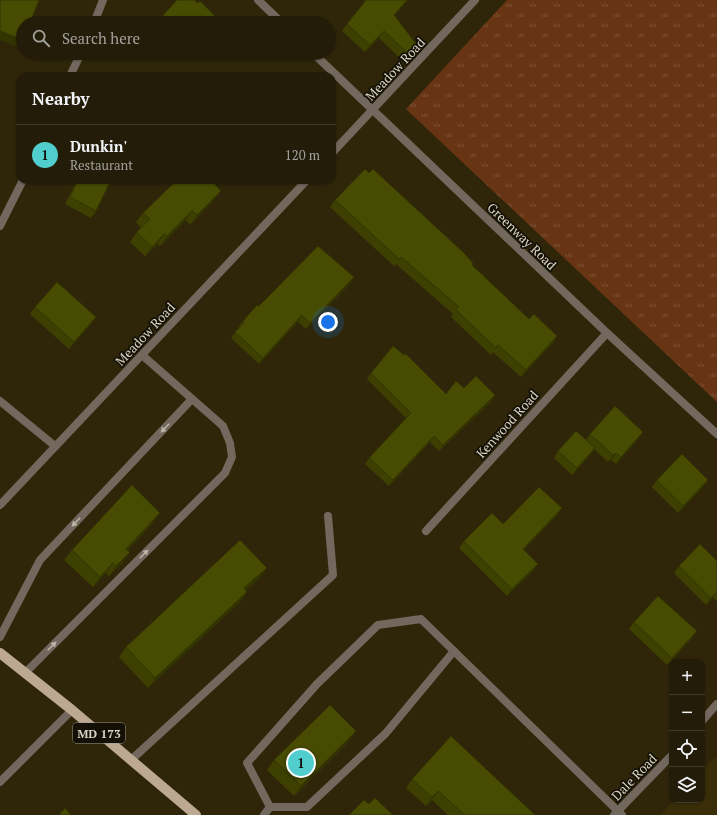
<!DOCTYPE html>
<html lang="en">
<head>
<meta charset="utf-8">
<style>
  body { margin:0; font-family:"PT Serif",serif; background:#2b2512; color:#f1f3f6 }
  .controls { position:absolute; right:12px; bottom:12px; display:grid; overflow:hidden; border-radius:8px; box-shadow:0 1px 3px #0004 }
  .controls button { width:36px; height:36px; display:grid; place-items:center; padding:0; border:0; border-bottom:1px solid #403a29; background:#231c08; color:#f1f3f6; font:20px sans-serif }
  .you { position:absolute; left:328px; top:322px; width:14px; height:14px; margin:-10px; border:3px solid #fff; border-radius:50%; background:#1a73e8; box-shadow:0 0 0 6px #1a73e833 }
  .badge { display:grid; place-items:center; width:26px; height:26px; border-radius:50%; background:#52cdcd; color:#111; font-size:13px; font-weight:700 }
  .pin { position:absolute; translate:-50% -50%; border:2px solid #fff; box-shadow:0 1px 4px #0006 }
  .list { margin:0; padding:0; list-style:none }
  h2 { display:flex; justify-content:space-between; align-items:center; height:52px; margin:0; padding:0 16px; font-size:17px }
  h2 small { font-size:13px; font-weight:400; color:#a3a19c }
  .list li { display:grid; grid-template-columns:26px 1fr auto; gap:12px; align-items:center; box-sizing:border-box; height:60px; padding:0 16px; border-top:1px solid #403a29 }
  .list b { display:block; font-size:15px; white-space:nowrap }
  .list p { margin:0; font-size:13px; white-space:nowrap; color:#a3a19c }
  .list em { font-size:13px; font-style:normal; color:#a3a19c }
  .icon { flex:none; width:22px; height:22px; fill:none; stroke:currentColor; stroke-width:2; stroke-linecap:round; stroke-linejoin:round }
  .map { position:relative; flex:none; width:717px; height:815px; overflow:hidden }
  .search { position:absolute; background:#231c08; box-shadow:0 1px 3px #0004; left:16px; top:16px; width:320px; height:44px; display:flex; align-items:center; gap:10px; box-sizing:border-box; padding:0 14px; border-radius:22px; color:#a3a19c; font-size:15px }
  .panel { position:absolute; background:#231c08; box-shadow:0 1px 3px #0004; left:16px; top:72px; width:320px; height:112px; border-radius:12px }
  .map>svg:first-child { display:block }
  .built { fill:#392e08 }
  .grass { fill:url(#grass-tufts) }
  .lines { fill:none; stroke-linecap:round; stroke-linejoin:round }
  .lane { stroke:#72685e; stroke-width:8 }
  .street { stroke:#72685e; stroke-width:8 }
  .primary { stroke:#bda993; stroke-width:10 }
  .wall { fill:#3e4002 }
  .shaded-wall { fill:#323401 }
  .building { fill:#484b02; stroke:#323401 }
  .oneway { fill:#bbb4a5 }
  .labels { text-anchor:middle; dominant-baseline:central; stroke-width:3.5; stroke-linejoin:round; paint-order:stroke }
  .shield { fill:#141005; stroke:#9f998b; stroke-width:1 }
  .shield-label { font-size:12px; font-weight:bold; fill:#dad4c4 }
  .street-label { font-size:13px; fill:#dad4c4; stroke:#141005 }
</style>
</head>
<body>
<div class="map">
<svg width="717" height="815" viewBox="0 0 717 815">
  <defs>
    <pattern id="grass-tufts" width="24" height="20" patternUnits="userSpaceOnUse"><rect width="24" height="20" fill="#683514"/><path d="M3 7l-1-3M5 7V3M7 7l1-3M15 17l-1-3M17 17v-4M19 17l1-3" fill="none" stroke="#7d5135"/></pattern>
  </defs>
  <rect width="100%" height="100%" fill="#2f260a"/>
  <!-- built -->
  <polygon class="built" points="715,757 717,759 717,815 660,815 674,800 702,800 702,771"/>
  <!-- grass -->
  <polygon class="grass" points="507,0 717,0 717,402 406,109"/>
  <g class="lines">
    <!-- lane -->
    <g class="lane">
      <polyline points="0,401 55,446"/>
      <polyline points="0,637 40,560 192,399"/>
      <polyline points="25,673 225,473 232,457 230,443 223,426 142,355"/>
      <polyline points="131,760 333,575 328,516"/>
      <polyline points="270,807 307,807 386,733 454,651"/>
      <polyline points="264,815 270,807 247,763 317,684 378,625 421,619 622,815"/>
    </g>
    <!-- street -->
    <g class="street">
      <polyline points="258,0 282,23"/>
      <polyline points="94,23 103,0"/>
      <polyline points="313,53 607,333 717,434"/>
      <polyline points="70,76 81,53"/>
      <polyline points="332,153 475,0"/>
      <polyline points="0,226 23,180"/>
      <polyline points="0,505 307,180"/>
      <polyline points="426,531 607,333"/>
      <polyline points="702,721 717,704"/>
      <polyline points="0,782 72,710"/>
      <polyline points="614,815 672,755"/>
    </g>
    <!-- primary -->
    <polyline class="primary" points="0,653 72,710 196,815"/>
  </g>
  <!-- wall -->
  <g class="wall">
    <polygon points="408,0 394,16 420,49 415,56 407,65 379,38 365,52 342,31 347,24"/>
    <polygon points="172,53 182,53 177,58"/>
    <polygon points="369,173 473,263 472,265 529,319 557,336 553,343 521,377 493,352 491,355 451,317 453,314 396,264 394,266 330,207 335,200"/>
    <polygon points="77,180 113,180 108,186 96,211 91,218 65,204"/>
    <polygon points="214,200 190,225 186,220 160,246 158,244 145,256 130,242 137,232 141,228 136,222 143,213"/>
    <polygon points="354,277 350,284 306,329 298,322 259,364 231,338 239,328 238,327 243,321 259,306"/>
    <polygon points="35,307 91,324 69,349 30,314"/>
    <polygon points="371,373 446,394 464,388 495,395 491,402 439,451 430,442 389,486 365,464 369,458 406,418 367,379"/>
    <polygon points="590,434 638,439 616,464 611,460 608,462 594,449 590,455 572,475 554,458 558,451 586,440"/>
    <polygon points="657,480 703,487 678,513 652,487"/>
    <polygon points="562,508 557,515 524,550 538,564 533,571 507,596 459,548 464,541"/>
    <polygon points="153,523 128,550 130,552 123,562 109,576 106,573 93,587 64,560 72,550"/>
    <polygon points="717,561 717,601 713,598 706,605 674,573 679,566"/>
    <polygon points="260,578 246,590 240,602 148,688 119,657 126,647"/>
    <polygon points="634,622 697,631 692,638 667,665 629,629"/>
    <polygon points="349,741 294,796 267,770 274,760"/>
    <polygon points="412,779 535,815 448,815 432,800 426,806 406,788"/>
  </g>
  <!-- shaded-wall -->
  <g class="shaded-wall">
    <polygon points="407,0 408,0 389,22 394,15"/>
    <polygon points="0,31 23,40 18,47 0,40"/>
    <polygon points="384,31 379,38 365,52 370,45"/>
    <polygon points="420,49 415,56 407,65 412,57"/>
    <polygon points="221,191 214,200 190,225 197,215"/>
    <polygon points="192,211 186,220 160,246 167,236"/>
    <polygon points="164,234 158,244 145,256 152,247"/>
    <polygon points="354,277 350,284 306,329 310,323"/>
    <polygon points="302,315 298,322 259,364 263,358"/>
    <polygon points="96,317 91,324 69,349 74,342"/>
    <polygon points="557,336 553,343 521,377 526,370"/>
    <polygon points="495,395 491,402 439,451 443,445"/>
    <polygon points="643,432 638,439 616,464 621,457"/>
    <polygon points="434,436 430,442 389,486 393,480"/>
    <polygon points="595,448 590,455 572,475 577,468"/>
    <polygon points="616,453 611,460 608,462 613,455"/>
    <polygon points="708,480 703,487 678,513 683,506"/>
    <polygon points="562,508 557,515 518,556 523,549"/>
    <polygon points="160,513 153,523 119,559 126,549"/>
    <polygon points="130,552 123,562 109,576 116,566"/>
    <polygon points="113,563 106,573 93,587 100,577"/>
    <polygon points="538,564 533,571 507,596 512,589"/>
    <polygon points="267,568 260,578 237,598 244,588"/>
    <polygon points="247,592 240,602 148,688 155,678"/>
    <polygon points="717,592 713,598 706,605 711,598"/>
    <polygon points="697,631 692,638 667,665 672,658"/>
    <polygon points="356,731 349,741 294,796 301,786"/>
    <polygon points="438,791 432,800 426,806 432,797"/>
  </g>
  <!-- building -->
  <g class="building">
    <polygon points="0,0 39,0 30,23 23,23 23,40 0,31"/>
    <polygon points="177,0 194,0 198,3 200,1 215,16 208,23 156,23"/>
    <polygon points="366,0 407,0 394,15 420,49 412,57 384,31 370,45 347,24"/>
    <polygon points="365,169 369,173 373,169 464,253 473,263 472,265 529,319 534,314 557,336 526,370 498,345 496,348 456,310 459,307 401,257 399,259 335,200"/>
    <polygon points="78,180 112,180 109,184 96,211 70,197"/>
    <polygon points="177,180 211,180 221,191 197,215 192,211 167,236 164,234 152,247 137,232 150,219 143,213"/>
    <polygon points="318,246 354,277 310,323 302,315 263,358 235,332 245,322 243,321 257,305 259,306"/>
    <polygon points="57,282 96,317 74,342 35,307"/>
    <polygon points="393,346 404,355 406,354 446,394 456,381 464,388 476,376 495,395 443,445 434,436 393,480 369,458 411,413 371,373"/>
    <polygon points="615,406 643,432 621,457 616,453 613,455 590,434"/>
    <polygon points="576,431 595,448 577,468 558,451"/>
    <polygon points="682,454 708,480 683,506 657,480"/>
    <polygon points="132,485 160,513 126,549 130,552 116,566 113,563 100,577 72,550"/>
    <polygon points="539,487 562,508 523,549 538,564 512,589 464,541 492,513 503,524"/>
    <polygon points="240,540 267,568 244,588 247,592 155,678 126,647"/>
    <polygon points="700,544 717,561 717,592 711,598 679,566"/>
    <polygon points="658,596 697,631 672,658 634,622"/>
    <polygon points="330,705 356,731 301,786 274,760"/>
    <polygon points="451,736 535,815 465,815 438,791 432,797 412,779"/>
    <polygon points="375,798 393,815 349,815 364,800 369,804"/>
    <polygon points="65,808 71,815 59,815"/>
  </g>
  <!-- one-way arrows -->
  <defs><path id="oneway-solid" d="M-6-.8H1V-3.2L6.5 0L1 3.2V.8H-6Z"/></defs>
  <g class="oneway">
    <use href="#oneway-solid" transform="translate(165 428) rotate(134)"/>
    <use href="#oneway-solid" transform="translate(76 522) rotate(134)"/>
    <use href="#oneway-solid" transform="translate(144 554) rotate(-45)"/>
    <use href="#oneway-solid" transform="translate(52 646) rotate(-45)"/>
  </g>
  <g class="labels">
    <!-- shield labels -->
    <rect class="shield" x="73" y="723" width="52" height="20" rx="3"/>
    <g class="shield-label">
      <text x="99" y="733">MD 173</text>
    </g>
    <!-- street labels -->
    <g class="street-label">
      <text transform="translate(395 69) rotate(-47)">Meadow Road</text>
      <text transform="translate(522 236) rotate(44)">Greenway Road</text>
      <text transform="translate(145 334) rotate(-47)">Meadow Road</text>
      <text transform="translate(507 424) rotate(-48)">Kenwood Road</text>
      <text transform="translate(634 777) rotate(-46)">Dale Road</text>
    </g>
  </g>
</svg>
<div class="controls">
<button>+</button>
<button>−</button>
<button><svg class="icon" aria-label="locate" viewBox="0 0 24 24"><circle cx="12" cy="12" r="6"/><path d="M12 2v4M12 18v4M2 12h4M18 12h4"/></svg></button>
<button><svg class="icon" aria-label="layers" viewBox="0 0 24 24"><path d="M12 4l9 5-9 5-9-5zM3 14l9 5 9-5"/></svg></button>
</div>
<div class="you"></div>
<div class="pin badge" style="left:301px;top:763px">1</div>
<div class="search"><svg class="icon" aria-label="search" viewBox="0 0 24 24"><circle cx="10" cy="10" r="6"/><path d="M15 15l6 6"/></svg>Search here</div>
<section class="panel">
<h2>Nearby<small></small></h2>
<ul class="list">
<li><span class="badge">1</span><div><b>Dunkin'</b><p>Restaurant</p></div><em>120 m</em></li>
</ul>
</section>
</div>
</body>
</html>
